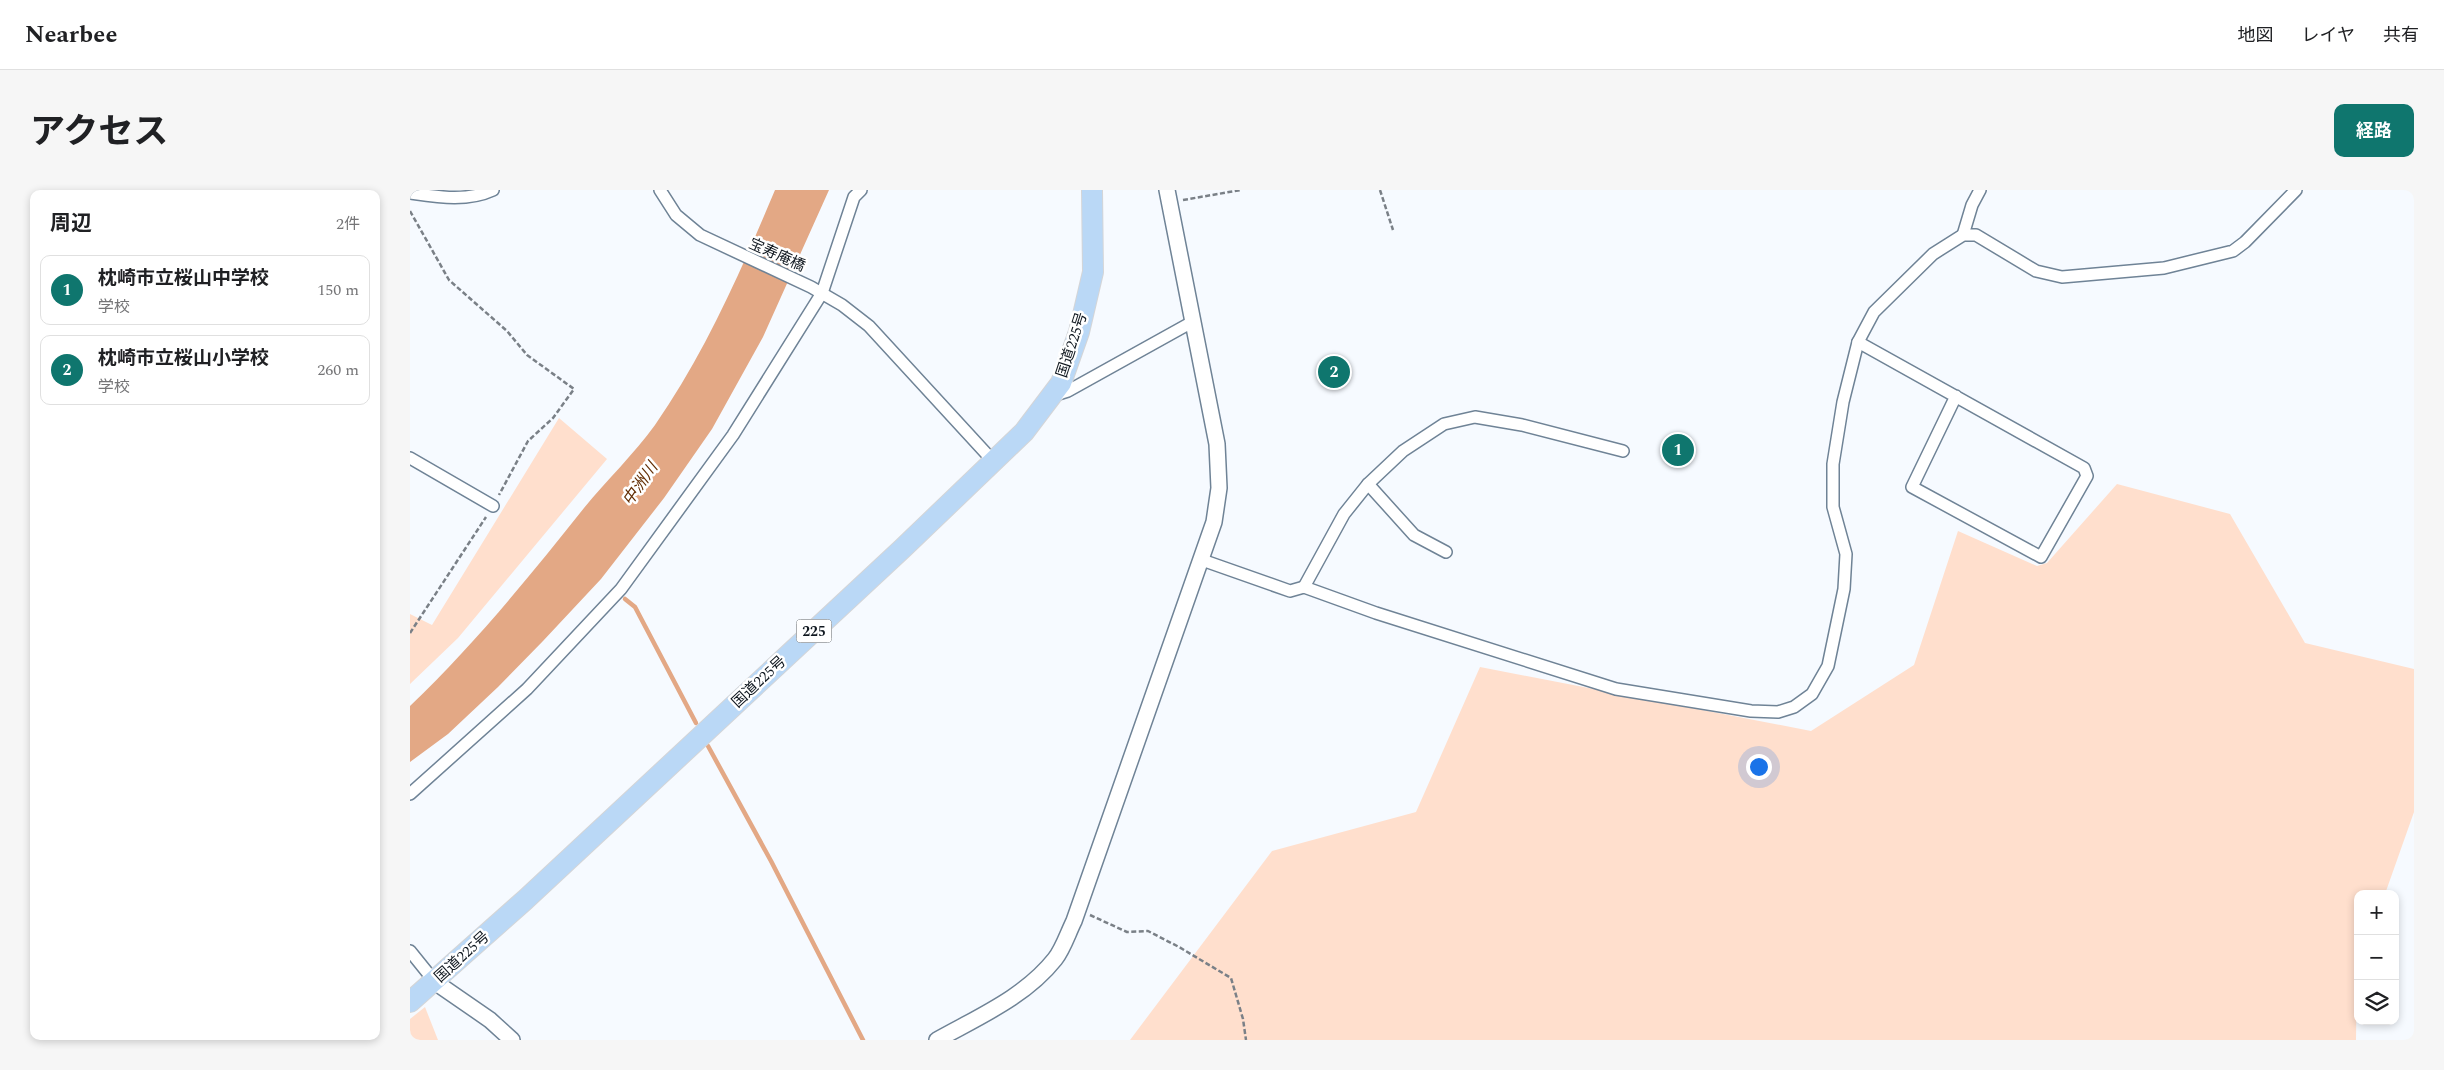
<!DOCTYPE html>
<html lang="ja">
<head>
<meta charset="utf-8">
<style>
  body { margin:0; font-family:Spectral,"Noto Sans JP",serif; background:#f6f6f6; color:#202124 }
  .controls { position:absolute; right:15px; bottom:15px; display:grid; overflow:hidden; border-radius:10px; box-shadow:0 2px 8px #0003 }
  .controls button { width:45px; height:45px; display:grid; place-items:center; padding:0; border:0; border-bottom:1px solid #e0e0e0; background:#fff; color:#202124; font:25px sans-serif }
  .you { position:absolute; left:1348px; top:576px; width:18px; height:18px; margin:-12px; border:4px solid #fff; border-radius:50%; background:#1a73e8; box-shadow:0 0 0 8px #1a73e833 }
  .badge { display:grid; place-items:center; width:32px; height:32px; border-radius:50%; background:#0f766e; color:#fff; font-size:16px; font-weight:700 }
  .pin { position:absolute; translate:-50% -50%; border:2px solid #fff; box-shadow:0 1px 5px #0006 }
  .list { margin:0; padding:0; list-style:none }
  h2 { display:flex; justify-content:space-between; align-items:center; height:65px; margin:0; padding:0 20px; font-size:21px }
  h2 small { font-size:16px; font-weight:400; color:#757577 }
  .list li { display:grid; grid-template-columns:32px 1fr auto; gap:15px; align-items:center; box-sizing:border-box; height:70px; margin:0 10px 10px; padding:0 10px; border:1px solid #e0e0e0; border-radius:10px }
  .list b { display:block; font-size:19px; white-space:nowrap }
  .list p { margin:0; font-size:16px; white-space:nowrap; color:#757577 }
  .list em { font-size:16px; font-style:normal; color:#757577 }
  .icon { flex:none; width:28px; height:28px; fill:none; stroke:currentColor; stroke-width:2; stroke-linecap:round; stroke-linejoin:round }
  .map { position:relative; flex:none; width:2004px; height:850px; overflow:hidden; border-radius:10px }
  header { display:flex; align-items:center; gap:30px; box-sizing:border-box; height:70px; padding:0 25px; background:#fff; border-bottom:1px solid #e0e0e0 }
  header strong { font-size:24px }
  nav { display:flex; gap:28px; margin-inline-start:auto; font-size:18px }
  .intro { display:flex; align-items:center; justify-content:space-between; box-sizing:border-box; height:120px; padding:0 30px }
  h1 { margin:0; font-size:35px }
  .button { padding:12px 22px; border-radius:10px; background:#0f766e; color:#fff; font-size:18px; font-weight:700 }
  main { display:flex; gap:30px; padding:0 30px }
  aside { flex:1; background:#fff; border-radius:10px; box-shadow:0 2px 8px #0003 }
  .map>svg:first-child { display:block }
  .green { fill:#ffdfcd }
  .water { fill:#e3a885 }
  .lines { fill:none; stroke-linecap:round; stroke-linejoin:round }
  .stream { stroke:#e3a885; stroke-width:4.5 }
  .minor-casing { stroke:#6f8396; stroke-width:14 }
  .tertiary-casing { stroke:#6f8396; stroke-width:18 }
  .trunk-casing { stroke:#d4d5d7; stroke-width:22 }
  .path { stroke:#7a8087; stroke-width:2.5; stroke-dasharray:5 2.5; stroke-linecap:butt }
  .minor { stroke:#fff; stroke-width:11 }
  .tertiary { stroke:#fff; stroke-width:15 }
  .trunk { stroke:#bad8f6; stroke-width:20 }
  .labels { text-anchor:middle; dominant-baseline:central; stroke-width:5; stroke-linejoin:round; paint-order:stroke }
  .shield { fill:#fff; stroke:#575d62; stroke-width:1 }
  .shield-label { font-size:14px; font-weight:bold; fill:#0f171f }
  .street-label { font-size:15px; fill:#0f171f; stroke:#fff }
  .water-label { font-size:16px; font-style:italic; fill:#632e04; stroke:#fff }
</style>
</head>
<body>
<header>
<strong>Nearbee</strong>
<nav><a>地図</a><a>レイヤ</a><a>共有</a></nav>
</header>
<div class="intro"><h1>アクセス</h1><a class="button">経路</a></div>
<main>
<aside>
<h2>周辺<small>2件</small></h2>
<ul class="list">
<li><span class="badge">1</span><div><b>枕崎市立桜山中学校</b><p>学校</p></div><em>150 m</em></li>
<li><span class="badge">2</span><div><b>枕崎市立桜山小学校</b><p>学校</p></div><em>260 m</em></li>
</ul>
</aside>
<div class="map">
<svg width="2004" height="850" viewBox="0 0 2004 850">
  <rect width="100%" height="100%" fill="#f6faff"/>
  <!-- green -->
  <g class="green">
    <polygon points="149,228 197,269 48,448 0,494 0,424 22,435"/>
    <polygon points="1707,294 1820,324 1895,453 2004,479 2004,622 1975,704 1948,704 1946,850 720,850 862,661 1006,622 1070,477 1401,541 1504,475 1548,341 1627,376 1637,373"/>
    <polygon points="15,817 28,850 0,850 0,829"/>
  </g>
  <!-- water -->
  <path class="water" d="M365 0H419L353 147 302 239 254 308 191 389 133 451 88 497 38 544 0 572V516C64 455 119 387 174 318 197 290 224 264 245 235 295 163 331 81 365 0Z"/>
  <g class="lines">
    <!-- stream -->
    <g class="stream">
      <polyline points="215,409 225,417 286,533"/>
      <polyline points="298,556 361,671 453,850"/>
    </g>
    <defs>
      <g id="minor">
        <polyline points="250,0 266,25 290,45 401,97 432,115 459,136 584,272"/>
        <path d="M0 3C28 7 57 12 83 0"/>
        <polyline points="1553,45 1562,15 1570,0"/>
        <polyline points="1448,152 1674,278 1677,286 1631,367 1502,297 1546,206"/>
        <polyline points="642,206 658,201 784,131"/>
        <polyline points="0,268 83,316"/>
        <polyline points="958,294 1004,345 1036,362"/>
        <polyline points="792,370 880,401 894,397 966,423 1206,499 1341,521 1368,522 1384,517 1402,504 1418,476 1434,399 1436,364 1423,317 1423,274 1433,212 1448,152 1464,122 1523,64 1553,45 1566,45 1626,81 1652,87 1754,78 1823,61 1835,52 1886,0"/>
        <polyline points="894,397 934,324 958,294 993,261 1034,234 1065,227 1112,235 1213,261"/>
        <polyline points="0,604 117,499 211,399 323,245 412,103 444,7 451,0"/>
        <polyline points="0,761 25,792"/>
      </g>
      <g id="tertiary">
        <polyline points="25,792 80,830 102,850"/>
        <path d="M527 850C568 827 615 807 645 769 653 759 658 743 664 731L804 332 809 298 807 254 757 0"/>
      </g>
      <polyline id="trunk" points="0,812 115,710 492,359 614,242 651,193 669,142 683,82 682,0"/>
    </defs>
    <!-- minor casing -->
    <use href="#minor" class="minor-casing"/>
    <!-- tertiary casing -->
    <use href="#tertiary" class="tertiary-casing"/>
    <!-- trunk casing -->
    <use href="#trunk" class="trunk-casing"/>
    <!-- path -->
    <g class="path">
      <polyline points="970,0 983,40"/>
      <polyline points="773,10 831,0"/>
      <polyline points="0,21 39,90 97,141 117,165 164,199 143,228 118,251 89,305"/>
      <polyline points="0,443 76,327"/>
      <polyline points="680,725 717,742 738,741 769,757 821,788 833,829 836,850"/>
    </g>
    <!-- minor -->
    <use href="#minor" class="minor"/>
    <!-- tertiary -->
    <use href="#tertiary" class="tertiary"/>
    <!-- trunk -->
    <use href="#trunk" class="trunk"/>
  </g>
  <g class="labels">
    <!-- shield labels -->
    <rect class="shield" x="386.5" y="429.5" width="35" height="23" rx="4"/>
    <g class="shield-label">
      <text x="404" y="441">225</text>
    </g>
    <!-- street labels -->
    <g class="street-label">
      <text transform="translate(367 65) rotate(24)">宝寿庵橋</text>
      <text transform="translate(662 155) rotate(-72)">国道225号</text>
      <text transform="translate(349 492) rotate(-43)">国道225号</text>
      <text transform="translate(52 767) rotate(-42)">国道225号</text>
    </g>
    <!-- water labels -->
    <g class="water-label">
      <text transform="translate(230 294) rotate(-55)">中洲川</text>
    </g>
  </g>
</svg>
<div class="controls">
<button>+</button>
<button>−</button>
<button><svg class="icon" aria-label="layers" viewBox="0 0 24 24"><path d="M12 4l9 5-9 5-9-5zM3 14l9 5 9-5"/></svg></button>
</div>
<div class="you"></div>
<div class="pin badge" style="left:1268px;top:260px">1</div>
<div class="pin badge" style="left:924px;top:182px">2</div>
</div>
</main>
</body>
</html>
